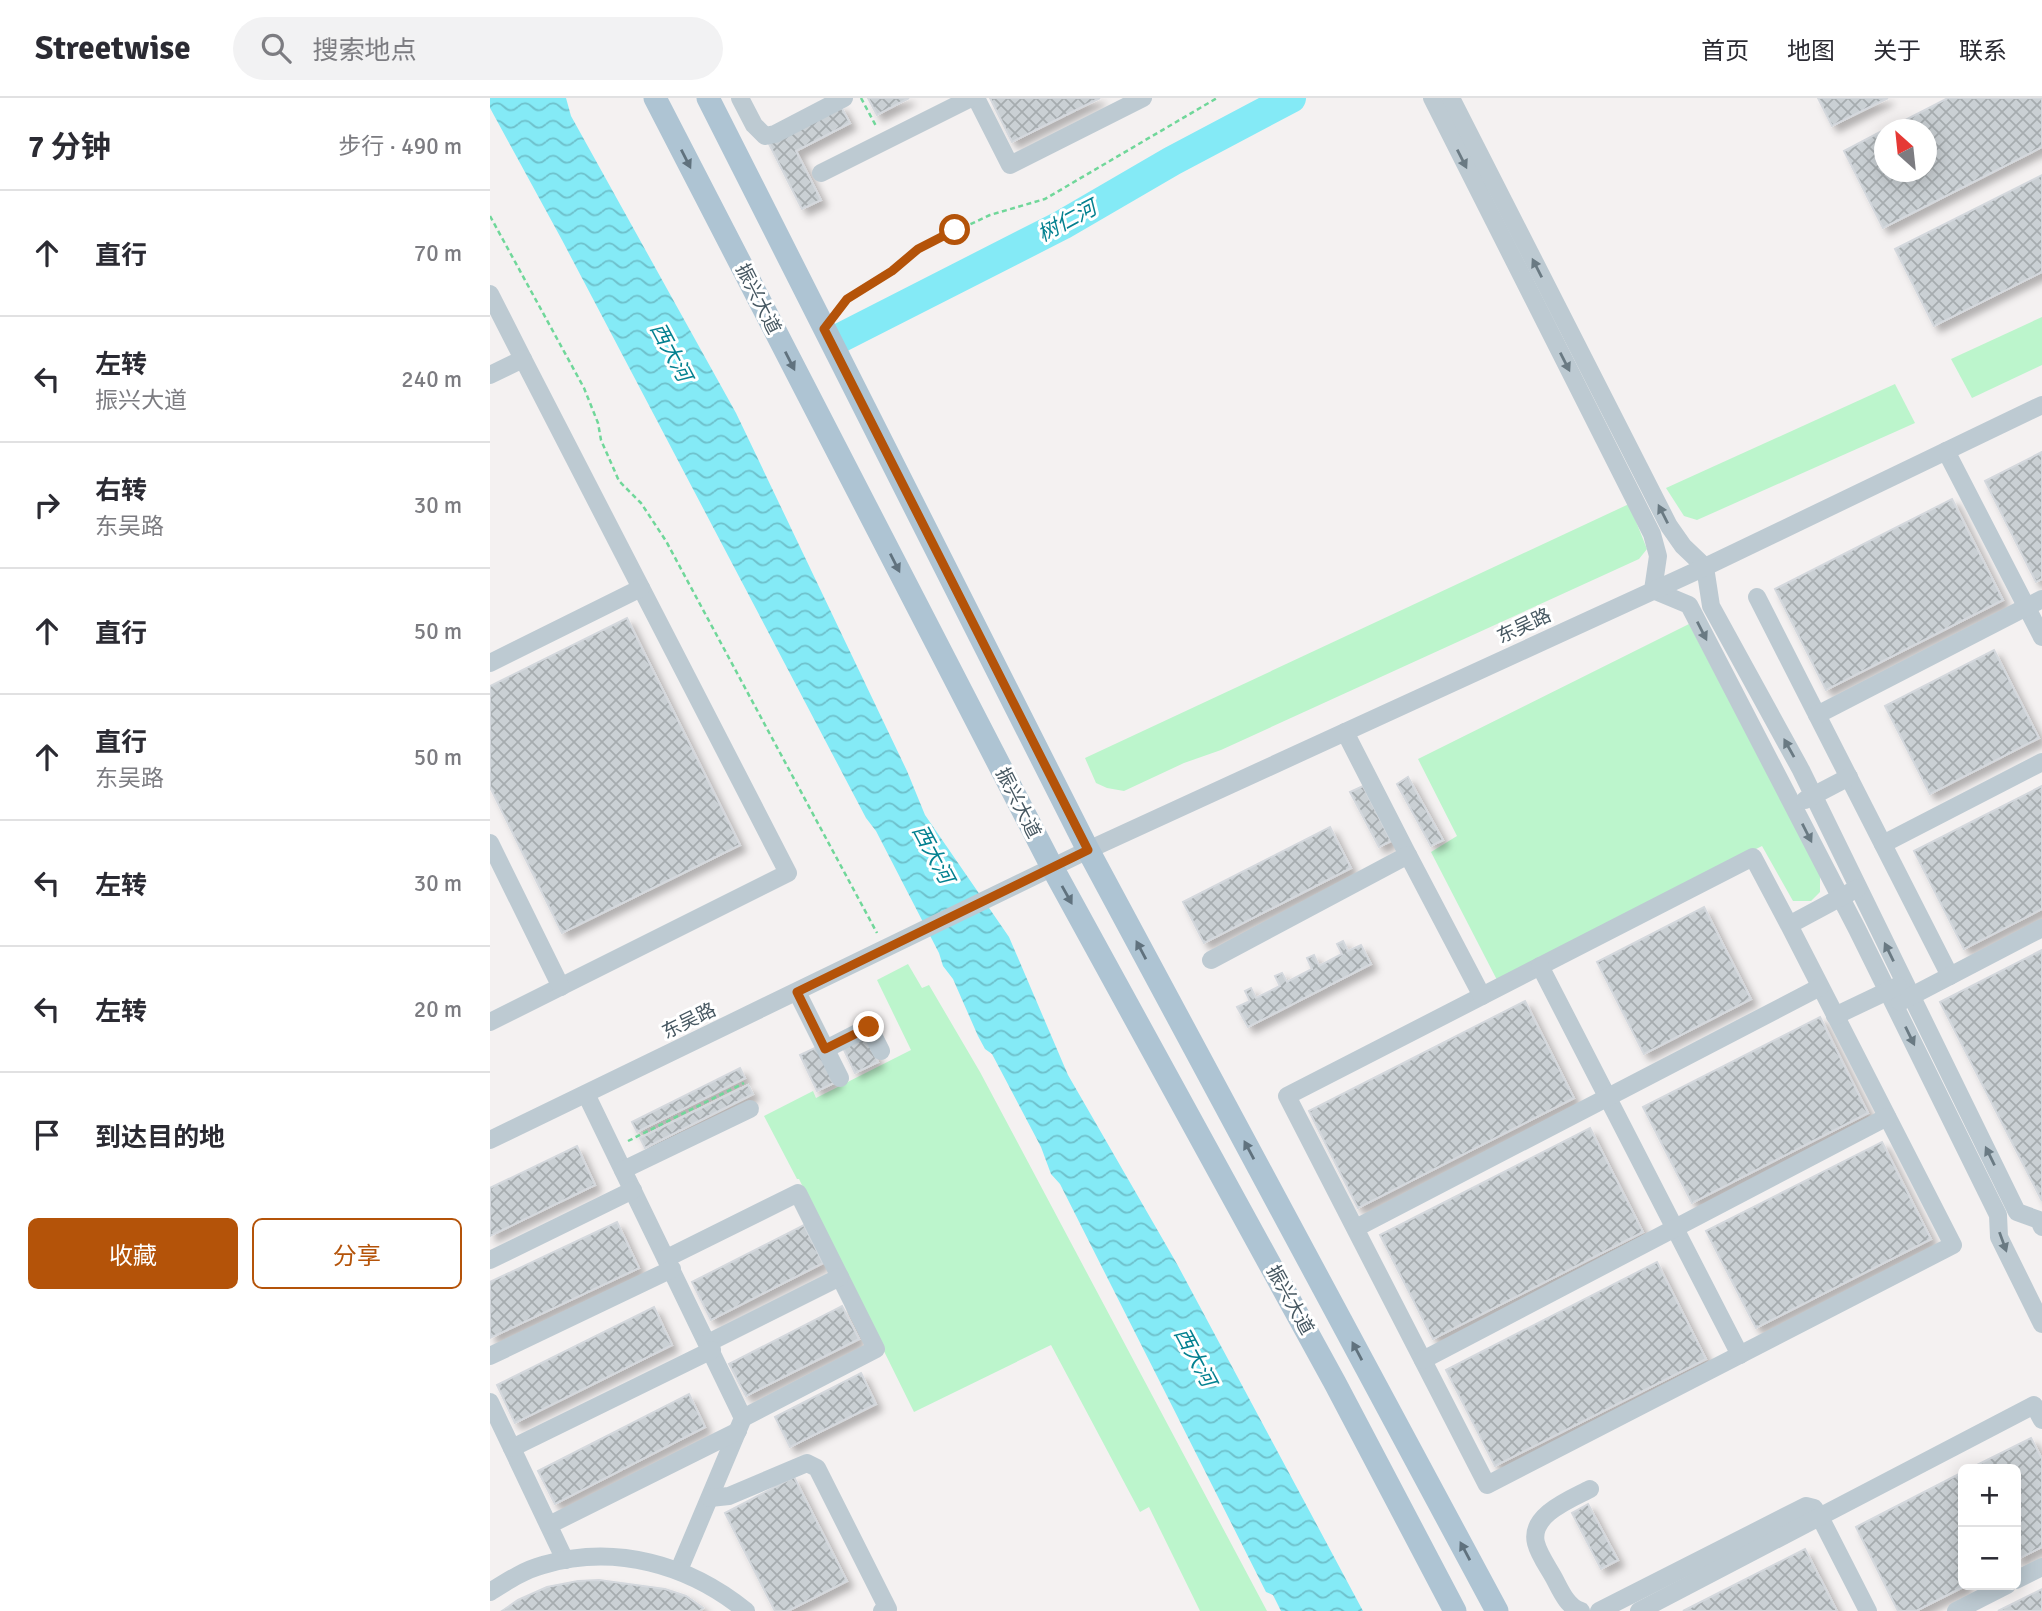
<!DOCTYPE html>
<html lang="zh">
<head>
<meta charset="utf-8">
<style>
  body { margin:0; font-family:Signika,"Noto Sans SC",sans-serif; background:#f2f2f3; color:#2b2b33 }
  .controls { position:absolute; right:21px; bottom:21px; display:grid; overflow:hidden; border-radius:10px; box-shadow:0 4px 18px #0003 }
  .controls button { width:63px; height:63px; display:grid; place-items:center; padding:0; border:0; border-bottom:2px solid #e1e1e2; background:#fff; color:#2b2b33; font:35px sans-serif }
  .compass { position:absolute; left:1384px; top:21px; width:63px; height:63px; border-radius:50%; background:#fff; box-shadow:0 4px 18px #0003; rotate:333deg }
  .stop { position:absolute; width:21px; height:21px; margin:-16px; border:5px solid #b45309; border-radius:50%; background:#fff }
  .stop.end { background:#b45309; border-color:#fff; box-shadow:0 2px 7px #0008 }
  .list { margin:0; padding:0; list-style:none }
  h2 { display:flex; justify-content:space-between; align-items:center; height:91px; margin:0; padding:0 28px; font-size:30px }
  h2 small { font-size:23px; font-weight:400; color:#7c7c81 }
  .list li { display:grid; grid-template-columns:46px 1fr auto; gap:21px; align-items:center; box-sizing:border-box; height:126px; padding:0 28px; border-top:2px solid #e1e1e2 }
  .list b { display:block; font-size:26px; white-space:nowrap }
  .list p { margin:0; font-size:23px; white-space:nowrap; color:#7c7c81 }
  .list em { font-size:23px; font-style:normal; color:#7c7c81 }
  .actions { display:flex; gap:14px; padding:21px 28px }
  .actions a { flex:1; padding:16px 0; border:2px solid #b45309; border-radius:10px; text-align:center; font-size:24px; color:#b45309 }
  .actions .main { background:#b45309; color:#fff }
  .icon { flex:none; width:38px; height:38px; fill:none; stroke:currentColor; stroke-width:2; stroke-linecap:round; stroke-linejoin:round }
  .map { position:relative; flex:none; width:1552px; height:1513px; overflow:hidden }
  header { display:flex; align-items:center; gap:42px; box-sizing:border-box; height:98px; padding:0 35px; background:#fff; border-bottom:2px solid #e1e1e2 }
  header strong { font-size:33px }
  nav { display:flex; gap:38px; margin-inline-start:auto; font-size:24px }
  .search { width:490px; height:63px; background:#f2f2f3; display:flex; align-items:center; gap:18px; box-sizing:border-box; padding:0 24px; border-radius:38px; color:#7c7c81; font-size:26px }
  main { display:flex }
  aside { flex:1; background:#fff }
  .map>svg:first-child { display:block }
  .green { fill:#bcf5cc }
  .water { fill:url(#water-waves) }
  .lines { fill:none; stroke-linecap:round; stroke-linejoin:round }
  .river { stroke:#84eaf6; stroke-width:30 }
  .building { fill:url(#building-cross-hatch); stroke:#d4d8dd; stroke-width:2; filter:url(#shadow) }
  .path { stroke:#70d79a; stroke-width:2.5; stroke-dasharray:5 3.5; stroke-linecap:butt }
  .minor { stroke:#bdcad2; stroke-width:18 }
  .major { stroke:#aec4d3; stroke-width:23 }
  .oneway { fill:#60727e }
  .oneway2 { fill:#6a7a83 }
  .route { stroke:#b45309; stroke-width:9 }
  .labels { text-anchor:middle; dominant-baseline:central; stroke-width:6; stroke-linejoin:round; paint-order:stroke }
  .street-label { font-size:19px; fill:#465761; stroke:#fff }
  .water-label { font-size:21px; font-style:italic; fill:#048190; stroke:#fff }
</style>
</head>
<body>
<header>
<strong>Streetwise</strong>
<div class="search"><svg class="icon" aria-label="search" viewBox="0 0 24 24"><circle cx="10" cy="10" r="6"/><path d="M15 15l6 6"/></svg>搜索地点</div>
<nav><a>首页</a><a>地图</a><a>关于</a><a>联系</a></nav>
</header>
<main>
<aside>
<h2>7 分钟<small>步行 · 490 m</small></h2>
<ul class="list">
<li><svg class="icon" aria-label="ahead" viewBox="0 0 24 24"><path d="M12 20V5M6 11l6-6 6 6"/></svg><div><b>直行</b></div><em>70 m</em></li>
<li><svg class="icon" aria-label="left" viewBox="0 0 24 24"><path d="M17 20v-9H6M10 6l-5 5 5 5"/></svg><div><b>左转</b><p>振兴大道</p></div><em>240 m</em></li>
<li><svg class="icon" aria-label="right" viewBox="0 0 24 24"><path d="M7 20v-9h11M14 6l5 5-5 5"/></svg><div><b>右转</b><p>东吴路</p></div><em>30 m</em></li>
<li><svg class="icon" aria-label="ahead" viewBox="0 0 24 24"><path d="M12 20V5M6 11l6-6 6 6"/></svg><div><b>直行</b></div><em>50 m</em></li>
<li><svg class="icon" aria-label="ahead" viewBox="0 0 24 24"><path d="M12 20V5M6 11l6-6 6 6"/></svg><div><b>直行</b><p>东吴路</p></div><em>50 m</em></li>
<li><svg class="icon" aria-label="left" viewBox="0 0 24 24"><path d="M17 20v-9H6M10 6l-5 5 5 5"/></svg><div><b>左转</b></div><em>30 m</em></li>
<li><svg class="icon" aria-label="left" viewBox="0 0 24 24"><path d="M17 20v-9H6M10 6l-5 5 5 5"/></svg><div><b>左转</b></div><em>20 m</em></li>
<li><svg class="icon" aria-label="arrive" viewBox="0 0 24 24"><path d="M6 21V4h12l-3 4 3 4H6"/></svg><div><b>到达目的地</b></div></li>
</ul>
<div class="actions"><a class="main">收藏</a><a>分享</a></div>
</aside>
<div class="map">
<svg width="1552" height="1513" viewBox="0 0 1552 1513">
  <defs>
    <pattern id="water-waves" width="16" height="10" patternUnits="userSpaceOnUse" patternTransform="scale(1.75)"><rect width="16" height="10" fill="#84eaf6"/><path d="M0 5q4-4 8 0t8 0" fill="none" stroke="#6ec0cb"/></pattern>
    <pattern id="building-cross-hatch" width="8" height="8" patternUnits="userSpaceOnUse" patternTransform="scale(1.75)"><rect width="8" height="8" fill="#cad0d4"/><path d="M0 0l8 8M0 8l8-8" fill="none" stroke="#a6acaf"/></pattern>
    <filter id="shadow"><feDropShadow dx="6" dy="6" stdDeviation="3.5" flood-color="#0004"/></filter>
  </defs>
  <rect width="100%" height="100%" fill="#f4f1f1"/>
  <!-- green -->
  <g class="green">
    <polygon points="1552,219 1552,267 1482,300 1461,261"/>
    <polygon points="1405,286 1425,325 1207,422 1194,418 1176,390"/>
    <polygon points="1139,406 1157,451 1149,461 731,652 694,665 634,693 617,690 606,685 595,660"/>
    <polygon points="1199,526 1330,775 1330,794 1321,803 1303,803 1272,748 1007,882 941,754 967,738 928,661"/>
    <polygon points="418,866 432,890 439,887 490,974 777,1513 710,1513 659,1409 650,1414 561,1247 424,1314 309,1081 307,1081 274,1018 323,993 326,1000 421,952 387,882"/>
  </g>
  <!-- water -->
  <polygon class="water" points="0,0 76,0 81,18 246,315 417,673 435,717 519,839 578,977 687,1166 873,1513 791,1513 783,1497 776,1494 570,1086 561,1076 551,1049 502,956 495,951 488,938 463,881 453,868 449,855 386,733 376,720 72,142 0,10"/>
  <g class="lines">
    <!-- river -->
    <polyline class="river" points="350,240 572,127 682,63 801,0"/>
  </g>
  <!-- building -->
  <g class="building">
    <polygon points="378,0 419,0 387,17"/>
    <polygon points="500,0 610,0 522,44"/>
    <polygon points="1328,0 1398,0 1342,28"/>
    <polygon points="1458,0 1552,0 1552,49 1393,130 1354,53 1394,32 1394,74 1436,74 1436,32 1396,32"/>
    <polygon points="350,7 360,25 306,53 331,102 312,111 278,44"/>
    <polygon points="1552,77 1552,174 1444,228 1405,151"/>
    <polygon points="1552,354 1552,481 1546,484 1495,383"/>
    <polygon points="1462,401 1513,502 1336,592 1285,491"/>
    <polygon points="137,520 250,747 72,835 0,689 0,588"/>
    <polygon points="1504,552 1549,640 1440,696 1395,608"/>
    <polygon points="918,679 953,742 941,748 907,686"/>
    <polygon points="873,688 901,743 889,749 860,694"/>
    <polygon points="1552,688 1552,811 1474,851 1424,753"/>
    <polygon points="840,729 861,770 714,845 693,804"/>
    <polygon points="1214,809 1261,901 1154,956 1107,864"/>
    <polygon points="853,843 858,853 871,847 881,866 758,929 747,909 760,903 755,893 761,890 766,900 790,888 785,878 792,875 797,884 822,871 817,860 824,857 829,868 852,856 847,846"/>
    <polygon points="1552,852 1552,1103 1450,904"/>
    <polygon points="1035,903 1084,1000 868,1110 819,1013"/>
    <polygon points="1330,919 1378,1015 1202,1105 1153,1009"/>
    <polygon points="375,938 388,964 365,975 353,950"/>
    <polygon points="329,948 346,984 327,993 310,957"/>
    <polygon points="250,970 255,980 147,1034 142,1024"/>
    <polygon points="258,987 263,996 155,1050 150,1040"/>
    <polygon points="1100,1030 1153,1134 943,1241 890,1137"/>
    <polygon points="1392,1044 1441,1141 1266,1230 1216,1133"/>
    <polygon points="87,1048 105,1087 0,1138 0,1090"/>
    <polygon points="127,1124 149,1170 0,1240 0,1184"/>
    <polygon points="314,1127 333,1165 221,1222 202,1184"/>
    <polygon points="1167,1164 1216,1261 1005,1368 956,1272"/>
    <polygon points="352,1208 369,1241 256,1298 239,1266"/>
    <polygon points="164,1209 182,1247 25,1325 7,1287"/>
    <polygon points="371,1275 386,1306 300,1349 285,1319"/>
    <polygon points="199,1296 215,1329 65,1406 48,1373"/>
    <polygon points="1541,1340 1552,1361 1552,1449 1526,1462 1526,1371 1479,1371"/>
    <polygon points="1473,1374 1473,1487 1477,1487 1426,1513 1408,1513 1366,1429"/>
    <polygon points="304,1379 357,1483 298,1513 285,1513 235,1415"/>
    <polygon points="1098,1406 1128,1462 1111,1471 1082,1415"/>
    <polygon points="1315,1451 1347,1513 1193,1513"/>
    <polygon points="109,1482 175,1491 196,1498 213,1510 210,1513 12,1513 28,1502 57,1489 88,1483"/>
    <polygon points="1552,1491 1552,1513 1508,1513"/>
  </g>
  <g class="lines">
    <!-- path -->
    <g class="path">
      <polyline points="371,0 386,28"/>
      <polyline points="0,118 94,290 108,325 111,342 129,383 151,405 176,443 387,835"/>
      <polyline points="347,214 357,201 402,173 428,151 500,117 555,101 727,0"/>
      <polyline points="138,1043 254,985"/>
    </g>
    <!-- minor -->
    <g class="minor">
      <polyline points="250,0 264,27 275,38 285,36 354,0"/>
      <polyline points="486,0 520,67 653,0"/>
      <polyline points="942,0 1162,436 1168,458 1163,492 1199,507 1367,831 1508,1117 1509,1139 1552,1226"/>
      <polyline points="961,0 1179,428 1193,448 1215,469 1221,508 1311,672 1527,1114 1549,1122 1552,1129"/>
      <polyline points="331,75 481,0"/>
      <polyline points="0,196 33,261"/>
      <polyline points="0,277 33,261 298,775 0,924"/>
      <polyline points="1456,353 1552,539"/>
      <polyline points="1267,499 1460,878"/>
      <polyline points="0,565 151,490"/>
      <polyline points="1327,617 1552,501"/>
      <polyline points="855,634 918,757"/>
      <polyline points="1315,702 1359,679"/>
      <polyline points="0,745 71,889"/>
      <polyline points="1393,746 1552,664"/>
      <polyline points="1299,827 1463,1147 997,1387 797,998 1263,759 1299,827 1368,790"/>
      <polyline points="721,862 918,757 992,898"/>
      <polyline points="1050,868 1250,1257"/>
      <polyline points="307,894 350,980"/>
      <polyline points="1410,904 1552,830"/>
      <polyline points="1345,918 1408,888"/>
      <polyline points="336,951 379,929 391,953"/>
      <polyline points="96,996 253,1320 189,1472"/>
      <polyline points="0,1042 598,752 1215,469 1552,307"/>
      <polyline points="133,1072 260,1011"/>
      <polyline points="866,1130 1330,889"/>
      <polyline points="177,1160 308,1095 386,1251 253,1320"/>
      <polyline points="0,1162 143,1092"/>
      <polyline points="218,1245 350,1179"/>
      <polyline points="0,1258 182,1171"/>
      <polyline points="933,1262 1397,1019"/>
      <polyline points="0,1304 75,1462"/>
      <polyline points="22,1350 222,1252"/>
      <polyline points="220,1400 239,1398 317,1365 327,1370 398,1511 392,1513"/>
      <polyline points="59,1427 248,1333"/>
      <polyline points="1526,1482 1552,1469"/>
      <path d="M0 1494C16 1484 34 1472 53 1467 125 1446 198 1466 256 1513"/>
      <path d="M1091 1513C1077 1509 1070 1491 1064 1480 1058 1469 1049 1457 1046 1445 1039 1417 1081 1401 1100 1391"/>
      <polyline points="1109,1513 1316,1408 1324,1410 1330,1419 1378,1513"/>
      <polyline points="1149,1513 1544,1307 1552,1322"/>
      <polyline points="1466,1513 1517,1487"/>
    </g>
    <!-- major -->
    <g class="major">
      <polyline points="165,0 562,769 845,1285 965,1513"/>
      <polyline points="218,0 598,752 1007,1513"/>
    </g>
  </g>
  <!-- one-way arrows -->
  <defs><path id="oneway-solid" d="M-6-.8H1V-3.2L6.5 0L1 3.2V.8H-6Z" transform="scale(1.75)"/></defs>
  <g class="oneway">
    <use href="#oneway-solid" transform="translate(196 61) rotate(63)"/>
    <use href="#oneway-solid" transform="translate(300 263) rotate(63)"/>
    <use href="#oneway-solid" transform="translate(405 465) rotate(63)"/>
    <use href="#oneway-solid" transform="translate(577 797) rotate(61)"/>
    <use href="#oneway-solid" transform="translate(651 852) rotate(-118)"/>
    <use href="#oneway-solid" transform="translate(759 1052) rotate(-118)"/>
    <use href="#oneway-solid" transform="translate(867 1253) rotate(-118)"/>
    <use href="#oneway-solid" transform="translate(975 1453) rotate(-118)"/>
  </g>
  <g class="oneway2">
    <use href="#oneway-solid" transform="translate(972 61) rotate(63)"/>
    <use href="#oneway-solid" transform="translate(1047 170) rotate(-117)"/>
    <use href="#oneway-solid" transform="translate(1075 264) rotate(63)"/>
    <use href="#oneway-solid" transform="translate(1173 416) rotate(-117)"/>
    <use href="#oneway-solid" transform="translate(1212 533) rotate(63)"/>
    <use href="#oneway-solid" transform="translate(1299 650) rotate(-119)"/>
    <use href="#oneway-solid" transform="translate(1317 735) rotate(63)"/>
    <use href="#oneway-solid" transform="translate(1399 854) rotate(-116)"/>
    <use href="#oneway-solid" transform="translate(1420 938) rotate(64)"/>
    <use href="#oneway-solid" transform="translate(1500 1058) rotate(-116)"/>
    <use href="#oneway-solid" transform="translate(1513 1144) rotate(70)"/>
  </g>
  <g class="lines">
    <!-- route -->
    <polyline class="route" points="379,929 335,951 307,894 598,752 334,231 357,201 402,173 428,151 465,132"/>
  </g>
  <g class="labels">
    <!-- street labels -->
    <g class="street-label">
      <text transform="translate(268 201) rotate(63)">振兴大道</text>
      <text transform="translate(1034 528) rotate(-25)">东吴路</text>
      <text transform="translate(528 705) rotate(63)">振兴大道</text>
      <text transform="translate(199 923) rotate(-26)">东吴路</text>
      <text transform="translate(800 1202) rotate(61)">振兴大道</text>
    </g>
    <!-- water labels -->
    <g class="water-label">
      <text transform="translate(577 123) rotate(-28)">树仁河</text>
      <text transform="translate(181 254) rotate(62)">西大河</text>
      <text transform="translate(443 756) rotate(62)">西大河</text>
      <text transform="translate(705 1259) rotate(62)">西大河</text>
    </g>
  </g>
</svg>
<div class="controls">
<button>+</button>
<button>−</button>
</div>
<svg class="compass" viewBox="-18 -18 36 36"><path d="M0-13l5 13h-10z" fill="#e53935"/><path d="M0 13l5-13h-10z" fill="#7c7c81"/></svg>
<div class="stop" style="left:465px;top:132px"></div>
<div class="stop end" style="left:379px;top:929px"></div>
</div>
</main>
</body>
</html>
